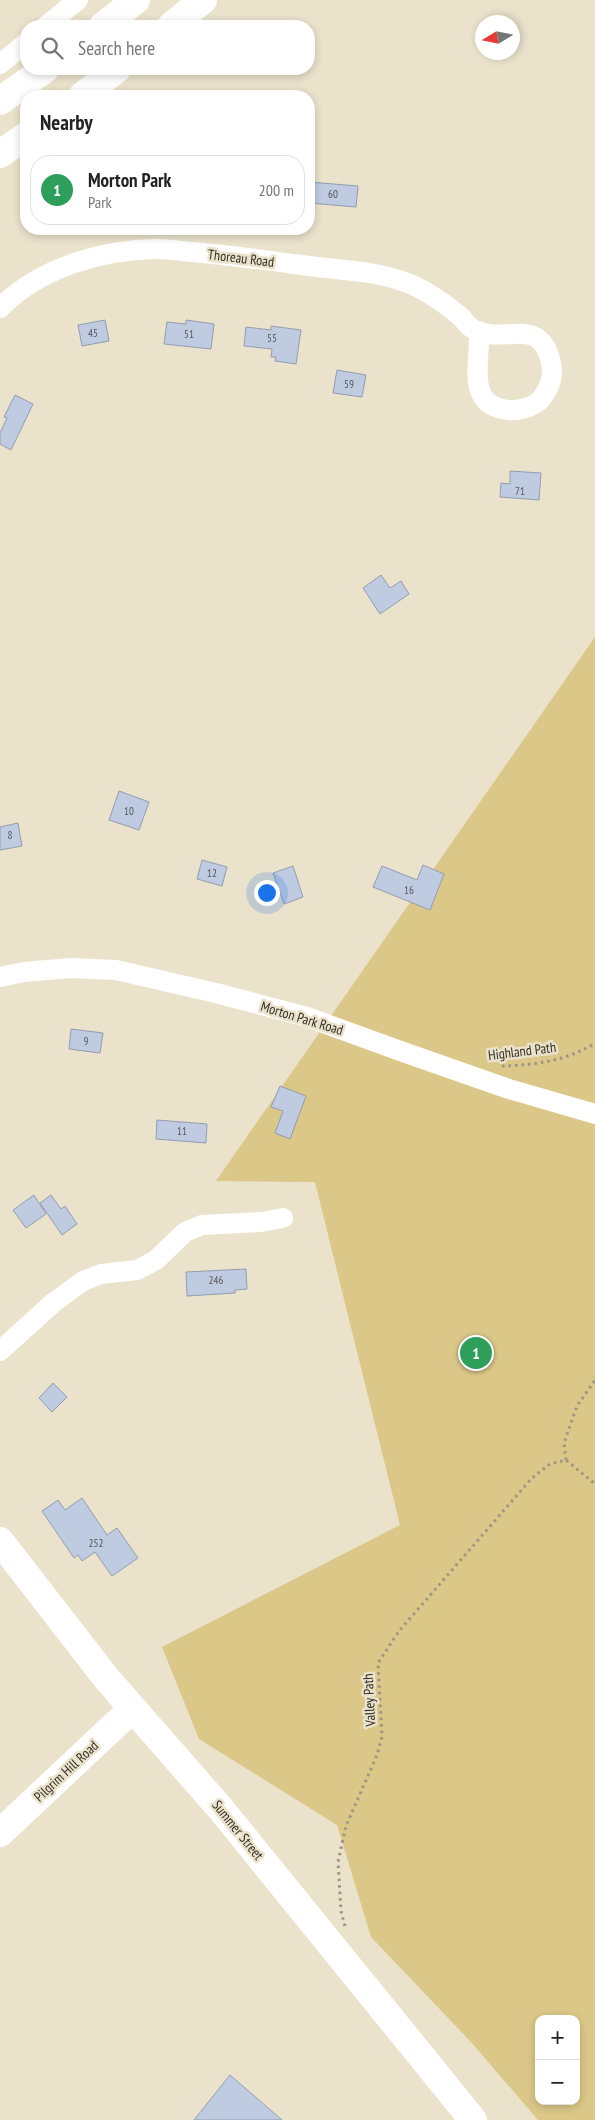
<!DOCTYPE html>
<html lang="en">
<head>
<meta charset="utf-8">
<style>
  body { margin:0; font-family:"PT Sans Narrow",sans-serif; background:#f2f2f2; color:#222 }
  .controls { position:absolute; right:15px; bottom:15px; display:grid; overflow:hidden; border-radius:10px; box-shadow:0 2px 8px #0003 }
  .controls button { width:45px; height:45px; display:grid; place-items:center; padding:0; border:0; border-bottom:1px solid #e0e0e0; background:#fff; color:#222; font:25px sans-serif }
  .compass { position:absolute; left:475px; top:15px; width:45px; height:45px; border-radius:50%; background:#fff; box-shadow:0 2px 8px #0003; rotate:260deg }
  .you { position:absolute; left:266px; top:892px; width:18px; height:18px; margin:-12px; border:4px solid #fff; border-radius:50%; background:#1a73e8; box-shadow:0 0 0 8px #1a73e833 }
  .badge { display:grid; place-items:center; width:32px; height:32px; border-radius:50%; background:#ea580c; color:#fff; font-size:16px; font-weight:700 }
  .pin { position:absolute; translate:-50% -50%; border:2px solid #fff; box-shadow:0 1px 5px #0006 }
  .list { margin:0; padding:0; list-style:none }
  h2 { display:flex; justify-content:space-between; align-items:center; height:65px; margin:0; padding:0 20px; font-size:21px }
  h2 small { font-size:16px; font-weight:400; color:#767676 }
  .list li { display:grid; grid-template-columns:32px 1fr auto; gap:15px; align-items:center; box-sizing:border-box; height:70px; margin:0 10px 10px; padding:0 10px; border:1px solid #e0e0e0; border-radius:20px }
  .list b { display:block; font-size:19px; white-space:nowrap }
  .list p { margin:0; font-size:16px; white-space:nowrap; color:#767676 }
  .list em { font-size:16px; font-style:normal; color:#767676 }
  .icon { flex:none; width:28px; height:28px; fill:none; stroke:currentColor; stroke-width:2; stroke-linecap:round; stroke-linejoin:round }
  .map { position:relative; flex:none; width:595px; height:2120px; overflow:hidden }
  .search { position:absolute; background:#fff; box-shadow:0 2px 8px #0003; left:20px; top:20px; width:295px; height:55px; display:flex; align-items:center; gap:12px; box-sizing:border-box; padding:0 18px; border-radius:20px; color:#767676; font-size:19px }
  .panel { position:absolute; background:#fff; box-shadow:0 2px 8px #0003; left:20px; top:90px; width:295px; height:145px; border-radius:20px }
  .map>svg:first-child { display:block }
  .green { fill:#dbc788; fill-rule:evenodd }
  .building { fill:#bfcbe0; stroke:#929db1 }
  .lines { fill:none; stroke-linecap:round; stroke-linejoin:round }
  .path { stroke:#9b9584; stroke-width:3; stroke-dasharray:2.5 4; stroke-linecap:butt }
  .minor { stroke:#fff; stroke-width:20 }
  .secondary { stroke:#fff; stroke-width:28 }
  .motorway { stroke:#fff; stroke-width:28 }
  .labels { text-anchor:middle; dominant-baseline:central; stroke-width:5; stroke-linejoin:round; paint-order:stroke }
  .number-label { font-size:11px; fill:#555654 }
  .street-label { font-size:14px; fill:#322f26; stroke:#eae2cb }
</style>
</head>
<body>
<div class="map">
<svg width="595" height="2120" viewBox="0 0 595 2120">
  <rect width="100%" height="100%" fill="#eae2cb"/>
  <!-- green -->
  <path class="green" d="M595 637V2120H538L471 2042 371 1937 337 1825 199 1739 162 1647 400 1525 315 1182 216 1181ZM539 2019H576V2101H539Z"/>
  <!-- building -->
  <g class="building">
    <polygon points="309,182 358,186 356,207 309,203"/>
    <polygon points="105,320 109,341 82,346 78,325"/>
    <polygon points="186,320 214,324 211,349 164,344 167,322 186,324"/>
    <polygon points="271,326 301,330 296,364 275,361 276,357 271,357 272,349 244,346 246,327 271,330"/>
    <polygon points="337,370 366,375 362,397 333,393"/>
    <polygon points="15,395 33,404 11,450 0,444 0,433 7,418 4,417"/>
    <polygon points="510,471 541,473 539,500 500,497 501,483 510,484"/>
    <polygon points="381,575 390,588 401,581 409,594 380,614 363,588"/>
    <polygon points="119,791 149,802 139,830 109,820"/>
    <polygon points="18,823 22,846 0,850 0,827"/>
    <polygon points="202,860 227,867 222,886 197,879"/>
    <polygon points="423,865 444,874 430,910 373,887 382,866 417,880"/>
    <polygon points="293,866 303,897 284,904 273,873"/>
    <polygon points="71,1029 103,1033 100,1053 69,1049"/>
    <polygon points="280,1086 306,1096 290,1139 275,1133 283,1111 271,1107"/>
    <polygon points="157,1120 207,1124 206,1143 156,1139"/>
    <polygon points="34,1195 46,1214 26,1228 13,1210"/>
    <polygon points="51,1195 61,1209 65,1206 77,1224 62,1235 40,1203"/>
    <polygon points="246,1269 247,1289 235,1290 235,1293 187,1296 186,1272"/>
    <polygon points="53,1383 67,1397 52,1412 39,1398"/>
    <polygon points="82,1498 107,1535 117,1528 138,1558 112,1576 95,1552 82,1561 78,1555 74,1558 42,1511 58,1500 65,1510"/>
    <polygon points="230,2075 282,2120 194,2120"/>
  </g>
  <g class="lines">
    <!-- path -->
    <g class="path">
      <path d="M502 1066C534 1065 567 1061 595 1043"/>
      <polyline points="566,1460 564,1443 577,1406 595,1380"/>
      <polyline points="345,1926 341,1911 338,1862 346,1826 377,1755 382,1737 378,1663 399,1631 532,1478 550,1464 566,1460 595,1484"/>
    </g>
    <!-- minor -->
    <g class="minor">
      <polyline points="46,26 78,0"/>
      <polyline points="0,64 26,43"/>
      <path d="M0 308C39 268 101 250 156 249 168 249 180 251 191 252 228 255 265 260 302 265 335 270 370 270 402 281 424 288 443 302 461 317 465 321 469 328 475 330 503 345 541 314 551 363 554 376 549 389 541 399 534 407 519 411 509 410 464 406 481 361 479 331"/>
      <polyline points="0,977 24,972 71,968 116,970 216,993 307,1017 406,1053 509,1089 595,1114"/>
      <polyline points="0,1351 53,1303 83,1281 101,1274 137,1270 156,1260 185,1232 202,1225 261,1222 283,1218"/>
    </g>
    <!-- secondary -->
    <g class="secondary">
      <polyline points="0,1541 107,1679 220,1808 473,2120"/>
      <polyline points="0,1833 132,1709"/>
    </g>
    <!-- motorway -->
    <g class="motorway">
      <polyline points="103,26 136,0"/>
      <polyline points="171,26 203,0"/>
      <polyline points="82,96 117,69"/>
      <polyline points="0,101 45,69"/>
      <polyline points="0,154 26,136"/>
    </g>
  </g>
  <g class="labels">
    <!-- number labels -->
    <g class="number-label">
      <text x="333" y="194">60</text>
      <text x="93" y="333">45</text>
      <text x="189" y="334">51</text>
      <text x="272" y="338">55</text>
      <text x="349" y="384">59</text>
      <text x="520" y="491">71</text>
      <text x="129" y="811">10</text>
      <text x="10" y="835">8</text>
      <text x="212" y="873">12</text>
      <text x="409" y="890">16</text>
      <text x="86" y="1041">9</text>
      <text x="182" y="1131">11</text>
      <text x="216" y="1280">246</text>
      <text x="96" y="1543">252</text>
    </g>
    <!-- street labels -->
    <g class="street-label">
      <text transform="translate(241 258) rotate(7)">Thoreau Road</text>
      <text transform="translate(302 1018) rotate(17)">Morton Park Road</text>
      <text transform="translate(522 1051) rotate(-7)">Highland Path</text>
      <text transform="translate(369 1700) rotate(-93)">Valley Path</text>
      <text transform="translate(66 1771) rotate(-43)">Pilgrim Hill Road</text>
      <text transform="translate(238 1830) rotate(51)">Summer Street</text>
    </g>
  </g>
</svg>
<div class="controls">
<button>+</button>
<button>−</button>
</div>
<svg class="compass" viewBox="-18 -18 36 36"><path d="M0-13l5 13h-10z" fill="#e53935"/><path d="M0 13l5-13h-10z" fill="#767676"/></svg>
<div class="you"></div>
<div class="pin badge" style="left:476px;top:1353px;background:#2e9e5b">1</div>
<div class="search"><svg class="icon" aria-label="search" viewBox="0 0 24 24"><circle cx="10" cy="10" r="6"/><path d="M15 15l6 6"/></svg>Search here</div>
<section class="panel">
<h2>Nearby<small></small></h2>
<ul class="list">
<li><span class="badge" style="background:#2e9e5b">1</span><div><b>Morton Park</b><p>Park</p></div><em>200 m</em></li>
</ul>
</section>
</div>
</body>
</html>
